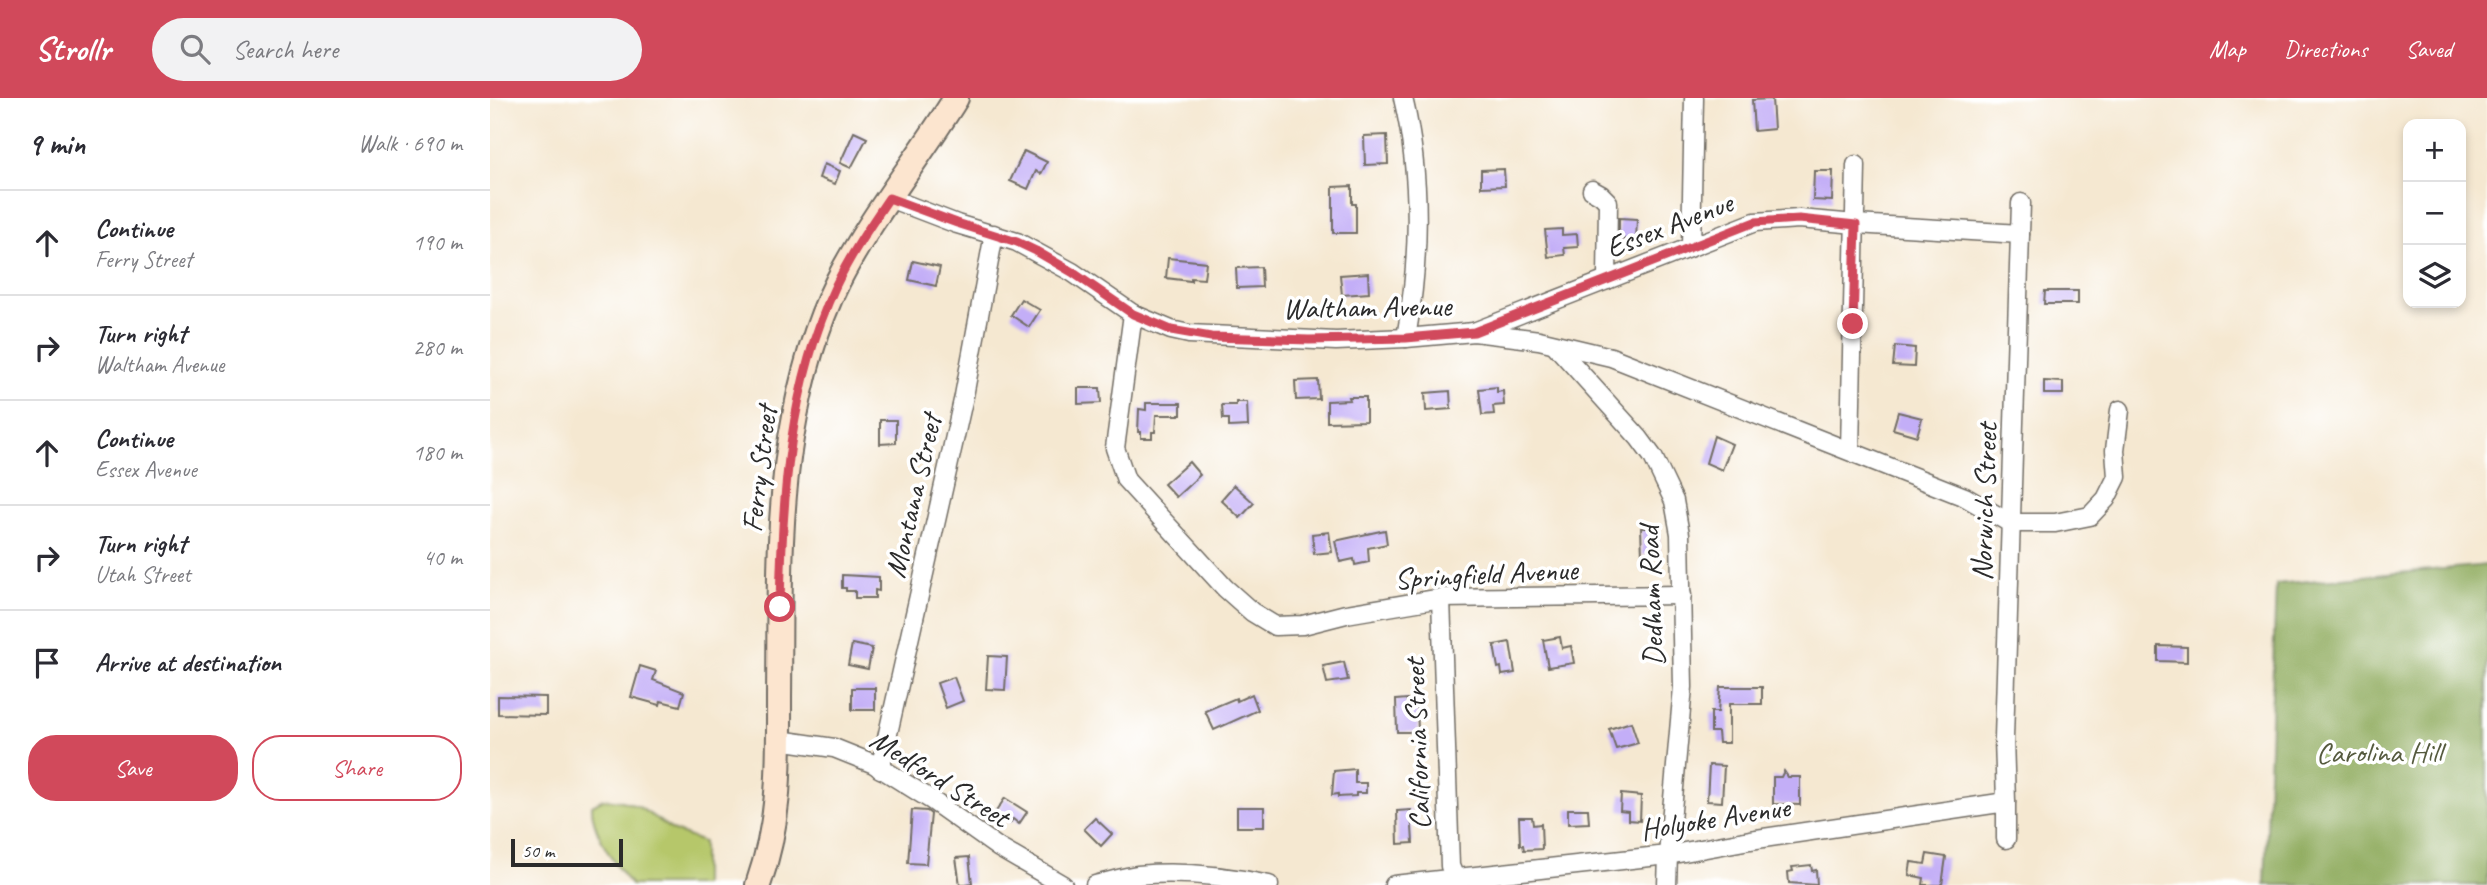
<!DOCTYPE html>
<html lang="en">
<head>
<meta charset="utf-8">
<style>
  body { margin:0; font-family:Caveat,sans-serif; background:#f2f2f3; color:#2b2b33 }
  .controls { position:absolute; right:21px; top:21px; display:grid; overflow:hidden; border-radius:14px; box-shadow:0 4px 10px #0003 }
  .controls button { width:63px; height:63px; display:grid; place-items:center; padding:0; border:0; border-bottom:2px solid #e1e1e2; background:#fff; color:#2b2b33; font:35px sans-serif }
  .scale { position:absolute; left:21px; bottom:18px; width:112px; box-sizing:border-box; padding-left:7px; border:4px solid #2b2b2b; border-top:0; font-size:19px; line-height:24px; white-space:nowrap; color:#2b2b2b; -webkit-text-stroke:5px #fff; paint-order:stroke }
  .stop { position:absolute; width:21px; height:21px; margin:-16px; border:5px solid #d1495b; border-radius:50%; background:#fff }
  .stop.end { background:#d1495b; border-color:#fff; box-shadow:0 2px 7px #0008 }
  .list { margin:0; padding:0; list-style:none }
  h2 { display:flex; justify-content:space-between; align-items:center; height:91px; margin:0; padding:0 28px; font-size:30px }
  h2 small { font-size:23px; font-weight:400; color:#7c7c81 }
  .list li { display:grid; grid-template-columns:46px 1fr auto; gap:21px; align-items:center; box-sizing:border-box; height:105px; padding:0 28px; border-top:2px solid #e1e1e2 }
  .list b { display:block; font-size:26px; white-space:nowrap }
  .list p { margin:0; font-size:23px; white-space:nowrap; color:#7c7c81 }
  .list em { font-size:23px; font-style:normal; color:#7c7c81 }
  .actions { display:flex; gap:14px; padding:21px 28px }
  .actions a { flex:1; padding:16px 0; border:2px solid #d1495b; border-radius:28px; text-align:center; font-size:24px; color:#d1495b }
  .actions .main { background:#d1495b; color:#fff }
  .icon { flex:none; width:38px; height:38px; fill:none; stroke:currentColor; stroke-width:2; stroke-linecap:round; stroke-linejoin:round }
  .map { position:relative; flex:none; width:1997px; height:787px; overflow:hidden }
  header { display:flex; align-items:center; gap:42px; box-sizing:border-box; height:98px; padding:0 35px; background:#d1495b; color:#fff }
  header strong { font-size:33px }
  nav { display:flex; gap:38px; margin-inline-start:auto; font-size:24px }
  .search { width:490px; height:63px; background:#f2f2f3; display:flex; align-items:center; gap:18px; box-sizing:border-box; padding:0 24px; border-radius:38px; color:#7c7c81; font-size:26px }
  main { display:flex }
  aside { flex:1; background:#fff }
  .map>svg:first-child { display:block }
  .green { fill:#b6c76a; stroke:#70794a; stroke-width:2 }
  .forest { fill:#90ac5e; stroke:#5e6c44; stroke-width:2 }
  .building { fill:#c3aef7 }
  .lines { fill:none; stroke-linecap:round; stroke-linejoin:round }
  .street-casing { stroke:#726d65; stroke-width:21 }
  .secondary-casing { stroke:#726d65; stroke-width:28 }
  .street { stroke:#fff; stroke-width:18 }
  .secondary { stroke:#fce5cf; stroke-width:24 }
  .route { stroke:#d1495b; stroke-width:9 }
  .labels { text-anchor:middle; dominant-baseline:central; stroke-width:7; stroke-linejoin:round; paint-order:stroke }
  .street-label { font-size:30px; fill:#2b2b2b; stroke:#fff }
  .park-label { font-size:30px; fill:#555a3e; stroke:#fff }
</style>
</head>
<body>
<header>
<strong>Strollr</strong>
<div class="search"><svg class="icon" aria-label="search" viewBox="0 0 24 24"><circle cx="10" cy="10" r="6"/><path d="M15 15l6 6"/></svg>Search here</div>
<nav><a>Map</a><a>Directions</a><a>Saved</a></nav>
</header>
<main>
<aside>
<h2>9 min<small>Walk · 690 m</small></h2>
<ul class="list">
<li><svg class="icon" aria-label="ahead" viewBox="0 0 24 24"><path d="M12 20V5M6 11l6-6 6 6"/></svg><div><b>Continue</b><p>Ferry Street</p></div><em>190 m</em></li>
<li><svg class="icon" aria-label="right" viewBox="0 0 24 24"><path d="M7 20v-9h11M14 6l5 5-5 5"/></svg><div><b>Turn right</b><p>Waltham Avenue</p></div><em>280 m</em></li>
<li><svg class="icon" aria-label="ahead" viewBox="0 0 24 24"><path d="M12 20V5M6 11l6-6 6 6"/></svg><div><b>Continue</b><p>Essex Avenue</p></div><em>180 m</em></li>
<li><svg class="icon" aria-label="right" viewBox="0 0 24 24"><path d="M7 20v-9h11M14 6l5 5-5 5"/></svg><div><b>Turn right</b><p>Utah Street</p></div><em>40 m</em></li>
<li><svg class="icon" aria-label="arrive" viewBox="0 0 24 24"><path d="M6 21V4h12l-3 4 3 4H6"/></svg><div><b>Arrive at destination</b></div></li>
</ul>
<div class="actions"><a class="main">Save</a><a>Share</a></div>
</aside>
<div class="map">
<svg width="1997" height="787" viewBox="0 0 1997 787">
  <rect width="100%" height="100%" fill="#fff"/>
  <filter id="ink" filterUnits="userSpaceOnUse"><feTurbulence type="fractalNoise" baseFrequency=".0143" numOctaves="2"/><feDisplacementMap in="SourceGraphic" scale="14" xChannelSelector="R" yChannelSelector="G"/><feConvolveMatrix kernelMatrix="1 2 1 2 8 2 1 2 1" color-interpolation-filters="sRGB"/></filter>
  <filter id="wash" filterUnits="userSpaceOnUse"><feTurbulence type="fractalNoise" baseFrequency=".00686" numOctaves="4" result="noise"/><feDisplacementMap in="SourceGraphic" scale="28" xChannelSelector="R" yChannelSelector="G"/><feGaussianBlur stdDeviation="1.57" result="paint"/><feColorMatrix in="noise" values="0 0 0 0 0 0 0 0 0 0 0 0 0 0 0 0 0 1.4 0 .05"/><feComposite in="paint" operator="in"/></filter>
  <g filter="url(#wash)">
    <rect width="100%" height="100%" fill="#f5e8d1"/>
    <!-- green -->
    <path class="green" d="M113 701 132 703 149 709 184 733 213 744V787H141C125 768 101 732 102 707Z"/>
    <!-- forest -->
    <polygon class="forest" points="1997,467 1997,787 1775,787 1786,486"/>
    <g id="blocks">
      <!-- building -->
      <g class="building">
        <polygon points="1282,1 1284,31 1264,33 1262,2"/>
        <polygon points="364,34 377,40 361,70 350,65"/>
        <polygon points="897,37 898,66 875,67 874,38"/>
        <polygon points="534,53 557,64 551,76 546,73 538,91 520,83"/>
        <polygon points="334,66 350,73 345,86 329,80"/>
        <polygon points="1014,71 1015,88 991,89 991,72"/>
        <polygon points="1324,73 1343,73 1342,103 1323,102"/>
        <polygon points="862,88 862,106 866,106 866,135 843,135 843,89"/>
        <polygon points="1129,120 1147,121 1146,142 1129,141"/>
        <polygon points="1072,131 1072,137 1087,136 1088,149 1074,150 1075,157 1058,159 1055,132"/>
        <polygon points="678,160 716,164 714,181 701,180 701,183 676,180"/>
        <polygon points="423,163 450,169 446,188 419,182"/>
        <polygon points="771,169 772,189 747,190 746,170"/>
        <polygon points="878,175 879,195 852,197 850,177"/>
        <polygon points="1555,193 1588,193 1588,206 1554,206"/>
        <polygon points="531,201 550,212 539,229 521,217"/>
        <polygon points="1405,248 1425,250 1424,269 1403,268"/>
        <polygon points="828,282 829,301 806,302 805,283"/>
        <polygon points="1554,283 1573,284 1573,296 1554,296"/>
        <polygon points="1007,289 1007,294 1013,293 1014,307 1003,308 1004,316 992,317 989,291"/>
        <polygon points="588,290 610,290 611,305 588,306"/>
        <polygon points="960,293 961,311 936,313 935,295"/>
        <polygon points="859,299 876,299 876,323 837,324 837,303 860,302"/>
        <polygon points="746,304 757,304 758,328 739,329 739,321 733,321 732,307 746,307"/>
        <polygon points="656,305 691,305 691,317 666,317 665,334 662,334 662,340 651,340 651,334 648,334 649,311 656,312"/>
        <polygon points="1408,314 1432,320 1427,338 1403,331"/>
        <polygon points="390,322 406,322 406,345 390,346"/>
        <polygon points="1224,338 1242,346 1232,372 1216,365"/>
        <polygon points="699,364 710,377 686,399 674,386"/>
        <polygon points="744,387 764,405 750,420 731,402"/>
        <polygon points="1151,430 1169,430 1170,456 1152,457"/>
        <polygon points="895,432 897,446 878,450 879,464 865,467 864,461 850,464 845,443"/>
        <polygon points="839,434 842,454 824,456 822,436"/>
        <polygon points="352,477 389,479 389,493 385,492 385,500 365,500 365,493 356,493 356,490 352,490"/>
        <polygon points="1070,539 1072,550 1081,548 1084,565 1058,569 1053,542"/>
        <polygon points="1020,544 1025,575 1012,577 1011,569 1008,570 1004,547"/>
        <polygon points="362,546 382,550 378,571 358,567"/>
        <polygon points="1668,548 1697,549 1697,564 1668,563"/>
        <polygon points="498,558 517,559 515,592 496,591"/>
        <polygon points="854,564 858,582 837,585 833,568"/>
        <polygon points="150,568 166,573 163,582 194,594 190,608 171,603 170,607 141,599"/>
        <polygon points="464,579 473,603 456,610 447,585"/>
        <polygon points="1230,589 1272,589 1272,606 1239,606 1239,645 1229,645 1228,634 1221,634 1221,614 1228,614"/>
        <rect x="362" y="590" width="23" height="22"/>
        <polygon points="762,596 768,612 724,632 715,613 746,600 747,603"/>
        <polygon points="8,598 56,599 56,617 8,616"/>
        <polygon points="917,601 917,605 927,604 928,634 907,634 906,602"/>
        <polygon points="1141,624 1148,645 1126,651 1119,631"/>
        <polygon points="1219,667 1234,668 1232,704 1217,703"/>
        <polygon points="865,671 865,685 876,685 876,695 866,695 866,698 848,699 848,696 842,697 844,673"/>
        <polygon points="1294,673 1298,679 1310,679 1310,707 1283,706 1283,679 1291,679"/>
        <polygon points="1131,696 1151,698 1150,723 1138,722 1138,714 1130,713"/>
        <polygon points="515,700 537,714 529,726 523,721 520,725 505,715"/>
        <rect x="747" y="709" width="27" height="20"/>
        <polygon points="1078,711 1098,711 1099,725 1078,726"/>
        <polygon points="422,712 437,713 441,716 436,766 418,765"/>
        <polygon points="921,712 923,745 908,746 907,713"/>
        <polygon points="1029,719 1042,719 1043,727 1051,726 1052,751 1034,752 1033,747 1030,747"/>
        <polygon points="605,720 622,736 611,748 594,731"/>
        <polygon points="1437,756 1456,759 1452,787 1433,787 1434,780 1419,777 1421,764 1435,766"/>
        <polygon points="479,759 482,785 470,787 466,760"/>
        <polygon points="1321,767 1322,773 1326,772 1327,787 1299,785 1298,774 1303,773 1302,769"/>
      </g>
    </g>
  </g>
  <g filter="url(#ink)">
    <use href="#blocks" fill-opacity="0" stroke="#726d65" stroke-width="2"/>
    <g class="lines">
      <defs>
        <g id="street">
          <path d="M913 0C932 79 930 160 916 240"/>
          <polyline points="1102,92 1111,97 1118,104 1117,182"/>
          <polyline points="399,100 467,126 527,144 582,174 643,216 681,232 699,236 846,243 916,240 984,234 1049,242 1121,259 1475,399 1520,425 1565,425 1600,418 1616,401 1627,379 1625,352 1630,312"/>
          <polyline points="1201,149 1204,0"/>
          <polyline points="643,216 625,350 636,382 735,490 762,514 785,528 813,527 856,516 951,500 1192,497"/>
          <polyline points="984,234 1265,124 1309,121 1366,126 1530,136"/>
          <polyline points="1066,248 1149,340 1163,359 1184,403 1190,436 1193,589 1178,757 1177,787"/>
          <polyline points="1360,352 1366,67"/>
          <polyline points="951,500 960,768 968,787"/>
          <polyline points="289,642 344,650 384,666 440,701 509,750 573,787"/>
          <polyline points="390,671 474,298 504,136"/>
          <polyline points="1516,704 1514,640 1531,105"/>
          <path d="M605 787C619 784 633 779 648 777 691 773 737 778 779 787"/>
          <polyline points="904,787 1178,757 1260,742 1516,704 1516,741"/>
        </g>
        <path id="secondary" d="M268 787C291 721 289 668 289 599 290 513 287 425 301 340 310 286 324 231 348 183 381 118 428 62 466 0"/>
      </defs>
      <!-- street casing -->
      <use href="#street" class="street-casing"/>
      <!-- secondary casing -->
      <use href="#secondary" class="secondary-casing"/>
      <!-- street -->
      <use href="#street" class="street"/>
      <!-- secondary -->
      <use href="#secondary" class="secondary"/>
    </g>
  </g>
  <g class="lines" filter="url(#ink)">
    <!-- route -->
    <path class="route" d="M290 509C292 399 299 288 346 187 361 156 380 128 399 100L467 125 527 144 546 153 582 174 643 216 681 232 721 239 819 242 916 240 984 234 1265 124 1309 121 1366 127 1363 226"/>
  </g>
  <g class="labels">
    <!-- street labels -->
    <g class="street-label">
      <text transform="translate(1179 127) rotate(-21)">Essex Avenue</text>
      <text transform="translate(877 209) rotate(-1)">Waltham Avenue</text>
      <text transform="translate(269 371) rotate(-83)">Ferry Street</text>
      <text transform="translate(423 398) rotate(-77)">Montana Street</text>
      <text transform="translate(1494 404) rotate(-88)">Norwich Street</text>
      <text transform="translate(996 476) rotate(-3)">Springfield Avenue</text>
      <text transform="translate(1161 498) rotate(-92)">Dedham Road</text>
      <text transform="translate(927 646) rotate(-92)">California Street</text>
      <text transform="translate(450 680) rotate(32)">Medford Street</text>
      <text transform="translate(1225 720) rotate(-9)">Holyoke Avenue</text>
    </g>
    <!-- park labels -->
    <g class="park-label">
      <text x="1889" y="654">Carolina Hill</text>
    </g>
  </g>
</svg>
<div class="controls">
<button>+</button>
<button>−</button>
<button><svg class="icon" aria-label="layers" viewBox="0 0 24 24"><path d="M12 4l9 5-9 5-9-5zM3 14l9 5 9-5"/></svg></button>
</div>
<div class="scale">50 m</div>
<div class="stop" style="left:290px;top:509px"></div>
<div class="stop end" style="left:1363px;top:226px"></div>
</div>
</main>
</body>
</html>
